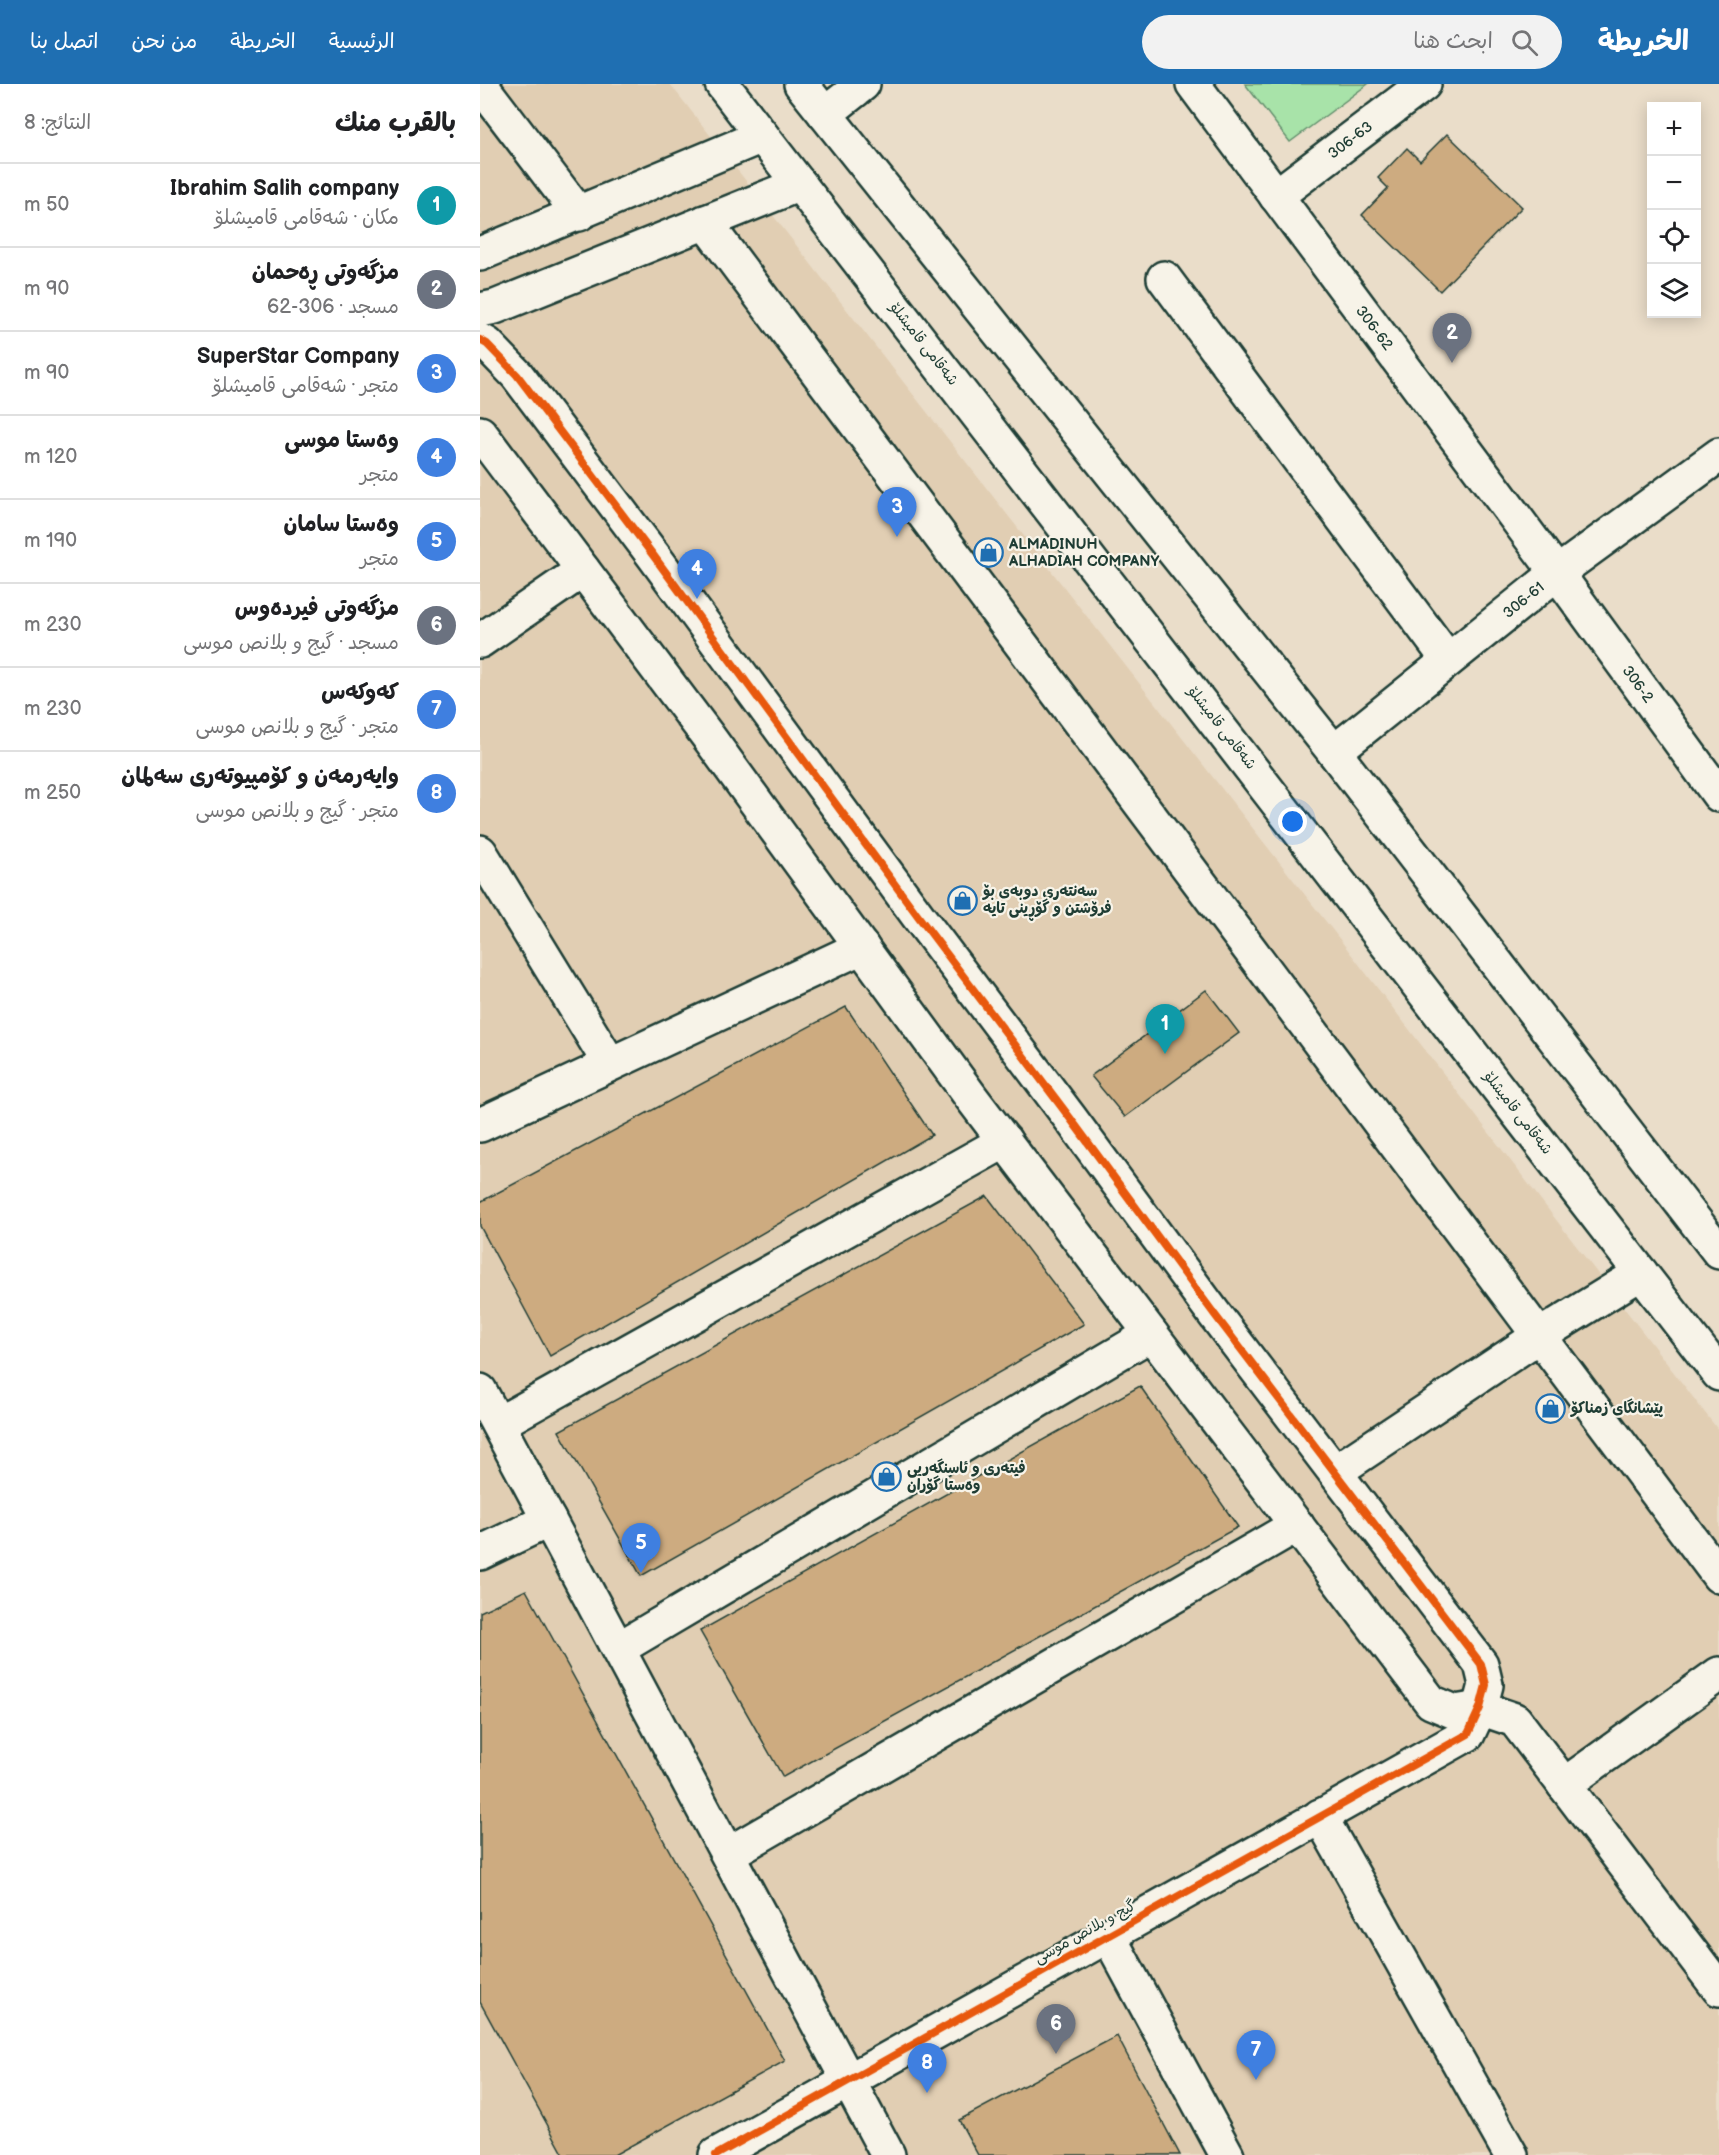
<!DOCTYPE html>
<html lang="ar">
<head>
<meta charset="utf-8">
<style>
  body { margin:0; font-family:"Balsamiq Sans","Playpen Sans Arabic",sans-serif; background:#f2f2f2; color:#202124; direction:rtl }
  .controls { position:absolute; right:18px; top:18px; display:grid; overflow:hidden; border-radius:0px; box-shadow:0 3px 15px #0003 }
  .controls button { width:54px; height:54px; display:grid; place-items:center; padding:0; border:0; border-bottom:2px solid #e0e0e0; background:#fff; color:#202124; font:30px sans-serif }
  .you { position:absolute; left:813px; top:738px; width:21px; height:21px; margin:-15px; border:4px solid #fff; border-radius:50%; background:#1a73e8; box-shadow:0 0 0 9px #1a73e833 }
  .badge { display:grid; place-items:center; width:39px; height:39px; border-radius:50%; background:#1f6fb2; color:#fff; font-size:20px; font-weight:700 }
  .pin { position:absolute; translate:-50% -50px; filter:drop-shadow(0 2px 3px #0008) }
  .pin::after { content:''; position:absolute; top:32px; width:21px; height:18px; background:inherit; clip-path:polygon(0 0,100% 0,50% 100%) }
  .list { margin:0; padding:0; list-style:none }
  h2 { display:flex; justify-content:space-between; align-items:center; height:78px; margin:0; padding:0 24px; font-size:26px }
  h2 small { font-size:20px; font-weight:400; color:#757577 }
  .list li { display:grid; grid-template-columns:39px 1fr auto; gap:18px; align-items:center; box-sizing:border-box; height:84px; padding:0 24px; border-top:2px solid #e0e0e0 }
  .list b { display:block; font-size:22px; white-space:nowrap }
  .list p { margin:0; font-size:20px; white-space:nowrap; color:#757577 }
  .list em { font-size:20px; font-style:normal; color:#757577 }
  .icon { flex:none; width:33px; height:33px; fill:none; stroke:currentColor; stroke-width:2; stroke-linecap:round; stroke-linejoin:round }
  .map { position:relative; flex:none; width:1239px; height:2071px; overflow:hidden; direction:ltr }
  header { display:flex; align-items:center; gap:36px; box-sizing:border-box; height:84px; padding:0 30px; background:#1f6fb2; color:#fff }
  header strong { font-size:28px }
  nav { display:flex; gap:33px; margin-inline-start:auto; font-size:21px }
  .search { width:420px; height:54px; background:#f2f2f2; display:flex; align-items:center; gap:15px; box-sizing:border-box; padding:0 21px; border-radius:33px; color:#757577; font-size:22px }
  main { display:flex }
  aside { flex:1; background:#fff }
  .map>svg:first-child { display:block }
  .built { fill:#e1ceb3 }
  .green { fill:#a8e3a9; stroke:#64906e; stroke-width:1.5 }
  .building { fill:#cdab80; stroke:#1f3d34; stroke-width:1.5 }
  .lines { fill:none; stroke-linecap:round; stroke-linejoin:round }
  .minor-casing { stroke:#1f3d34; stroke-width:38 }
  .minor { stroke:#f7f3e8; stroke-width:33 }
  .cycleway-casing { stroke:#f7f3e8; stroke-width:11 }
  .cycleway { stroke:#e8590c; stroke-width:8 }
  .labels { text-anchor:middle; dominant-baseline:central; stroke-width:4.5; stroke-linejoin:round; paint-order:stroke }
  .street-label { font-size:15px; fill:#1f3d34; stroke:#f7f3e8 }
  .poi-label { font-size:15px; font-weight:bold; fill:#1f3d34; stroke:#f7f3e8; text-anchor:start }
</style>
</head>
<body>
<header>
<strong>الخريطة</strong>
<div class="search"><svg class="icon" aria-label="search" viewBox="0 0 24 24"><circle cx="10" cy="10" r="6"/><path d="M15 15l6 6"/></svg>ابحث هنا</div>
<nav><a>الرئيسية</a><a>الخريطة</a><a>من نحن</a><a>اتصل بنا</a></nav>
</header>
<main>
<div class="map">
<svg width="1239" height="2071" viewBox="0 0 1239 2071">
  <rect width="100%" height="100%" fill="#eaddc9"/>
  <filter id="ink" filterUnits="userSpaceOnUse"><feTurbulence type="fractalNoise" baseFrequency=".0167" numOctaves="2"/><feDisplacementMap in="SourceGraphic" scale="12" xChannelSelector="R" yChannelSelector="G"/><feConvolveMatrix kernelMatrix="1 2 1 2 8 2 1 2 1" color-interpolation-filters="sRGB"/></filter>
  <g filter="url(#ink)">
    <!-- built -->
    <polygon class="built" points="0,0 190,0 858,853 1239,1347 1239,2071 0,2071"/>
    <!-- green -->
    <polygon class="green" points="765,0 888,0 810,58"/>
    <!-- building -->
    <g class="building">
      <polygon points="967,50 1042,123 960,207 882,131 908,104 898,94 927,64 940,77"/>
      <polygon points="726,906 759,949 645,1033 611,992"/>
      <polygon points="366,923 452,1051 70,1272 0,1142 0,1118"/>
      <polygon points="507,1112 604,1240 161,1492 79,1347"/>
      <polygon points="660,1302 758,1443 303,1693 220,1547"/>
      <polygon points="46,1506 305,1977 134,2071 84,2071 0,1918 0,1528"/>
      <polygon points="637,1952 700,2071 498,2071 479,2036"/>
    </g>
    <g class="lines">
      <defs>
        <g id="minor">
          <polyline points="0,0 99,130"/>
          <polyline points="242,0 1239,1290"/>
          <polyline points="321,0 854,668 1239,1168"/>
          <path id="s1" d="M713 0 1077 489 1239 711"/>
          <polyline points="345,30 383,0"/>
          <path id="s2" d="M796 112 944 0"/>
          <polyline points="225,138 1239,1492"/>
          <polyline points="0,170 282,52"/>
          <polyline points="684,194 968,576"/>
          <polyline points="0,226 15,223 320,100"/>
          <polyline points="0,256 7,260 37,291 173,471 438,832 590,1034 735,1231 1001,1580 1006,1601 1000,1624 988,1650 236,2071"/>
          <polyline points="0,349 227,651 491,1013 951,1618 975,1628 1000,1624 1035,1636 1239,1905"/>
          <polyline points="0,557 103,486"/>
          <path id="s3" d="M854 668 1077 489 1239 371"/>
          <polyline points="0,768 130,980"/>
          <polyline points="0,1041 382,863"/>
          <polyline points="0,1307 408,2071"/>
          <polyline points="18,1340 525,1057"/>
          <polyline points="855,1388 1059,1252 1161,1189"/>
          <polyline points="0,1469 69,1436"/>
          <polyline points="138,1565 671,1250"/>
          <polyline points="1084,1701 1239,1590"/>
          <polyline points="840,1732 1031,2071"/>
          <polyline points="248,1770 817,1441"/>
          <polyline points="628,1851 747,2071"/>
        </g>
      </defs>
      <!-- minor casing -->
      <use href="#minor" class="minor-casing"/>
      <!-- minor -->
      <use href="#minor" class="minor"/>
      <defs>
        <polyline id="cycleway" points="0,256 7,260 37,291 173,471 438,832 590,1034 735,1231 1001,1580 1006,1601 1000,1624 988,1650 236,2071"/>
      </defs>
      <!-- cycleway casing -->
      <use href="#cycleway" class="cycleway-casing"/>
      <!-- cycleway -->
      <use href="#cycleway" class="cycleway"/>
    </g>
  </g>
  <!-- icons -->
  <defs>
    <symbol id="shop-ring" viewBox="-11 -11 22 22"><circle r="9.5" fill="#f7f3e8" stroke="#1f6fb2" stroke-width="1.5"/><path d="M-5-2.5h2.3a2.7 3.5 0 0 1 5.4 0H5L5.5 6h-11ZM-1.5-2.5h3a1.5 2.3 0 0 0-3 0Z" fill="#1f6fb2"/></symbol>
  </defs>
  <g fill-rule="evenodd">
    <use href="#shop-ring" x="492" y="452" width="33" height="33"/>
    <use href="#shop-ring" x="466" y="800" width="33" height="33"/>
    <use href="#shop-ring" x="1054" y="1308" width="33" height="33"/>
    <use href="#shop-ring" x="390" y="1376" width="33" height="33"/>
  </g>
  <g class="labels">
    <!-- street labels -->
    <g class="street-label">
      <text stroke="none"><textPath href="#s2" startOffset="93">306-63</textPath></text>
      <text stroke="none"><textPath href="#s1" startOffset="304">306-62</textPath></text>
      <text transform="translate(444 260) rotate(52)">شەقامی قامیشلۆ</text>
      <text stroke="none"><textPath href="#s3" startOffset="243">306-61</textPath></text>
      <text stroke="none"><textPath href="#s1" startOffset="747">306-2</textPath></text>
      <text transform="translate(742 644) rotate(52)">شەقامی قامیشلۆ</text>
      <text transform="translate(1038 1029) rotate(52)">شەقامی قامیشلۆ</text>
      <text transform="translate(605 1848) rotate(-29)">گيج و بلانص موسى</text>
    </g>
    <!-- poi labels -->
    <g class="poi-label">
      <text x="529" y="460">ALMADINUH<tspan x="529" dy="17">ALHADIAH COMPANY</tspan></text>
      <text x="503" y="807">سەنتەری دوبەی بۆ<tspan x="503" dy="17">فرۆشتن و گۆڕینی تایە</tspan></text>
      <text x="1091" y="1324">پێشانگای زمناكۆ</text>
      <text x="427" y="1384">فیتەری و ئاسنگەریی<tspan x="427" dy="17">وەستا گۆران</tspan></text>
    </g>
  </g>
</svg>
<div class="controls">
<button>+</button>
<button>−</button>
<button><svg class="icon" aria-label="locate" viewBox="0 0 24 24"><circle cx="12" cy="12" r="6"/><path d="M12 2v4M12 18v4M2 12h4M18 12h4"/></svg></button>
<button><svg class="icon" aria-label="layers" viewBox="0 0 24 24"><path d="M12 4l9 5-9 5-9-5zM3 14l9 5 9-5"/></svg></button>
</div>
<div class="you"></div>
<div class="pin badge" style="left:685px;top:970px;background:#0f9aa8">1</div>
<div class="pin badge" style="left:972px;top:279px;background:#6b7280">2</div>
<div class="pin badge" style="left:417px;top:453px;background:#3f7fe0">3</div>
<div class="pin badge" style="left:217px;top:515px;background:#3f7fe0">4</div>
<div class="pin badge" style="left:161px;top:1489px;background:#3f7fe0">5</div>
<div class="pin badge" style="left:576px;top:1970px;background:#6b7280">6</div>
<div class="pin badge" style="left:776px;top:1996px;background:#3f7fe0">7</div>
<div class="pin badge" style="left:447px;top:2009px;background:#3f7fe0">8</div>
</div>
<aside>
<h2>بالقرب منك<small>النتائج: 8</small></h2>
<ul class="list">
<li><span class="badge" style="background:#0f9aa8">1</span><div><b>Ibrahim Salih company</b><p>مكان · شەقامی قامیشلۆ</p></div><em>50 m</em></li>
<li><span class="badge" style="background:#6b7280">2</span><div><b>مزگەوتی ڕەحمان</b><p>مسجد · 306-62</p></div><em>90 m</em></li>
<li><span class="badge" style="background:#3f7fe0">3</span><div><b>SuperStar Company</b><p>متجر · شەقامی قامیشلۆ</p></div><em>90 m</em></li>
<li><span class="badge" style="background:#3f7fe0">4</span><div><b>وەستا موسی</b><p>متجر</p></div><em>120 m</em></li>
<li><span class="badge" style="background:#3f7fe0">5</span><div><b>وەستا سامان</b><p>متجر</p></div><em>190 m</em></li>
<li><span class="badge" style="background:#6b7280">6</span><div><b>مزگه‌وتی فیرده‌وس</b><p>مسجد · گيج و بلانص موسى</p></div><em>230 m</em></li>
<li><span class="badge" style="background:#3f7fe0">7</span><div><b>كه‌وكه‌س</b><p>متجر · گيج و بلانص موسى</p></div><em>230 m</em></li>
<li><span class="badge" style="background:#3f7fe0">8</span><div><b>وایەرمەن و کۆمپیوتەری سەلمان</b><p>متجر · گيج و بلانص موسى</p></div><em>250 m</em></li>
</ul>
</aside>
</main>
</body>
</html>
